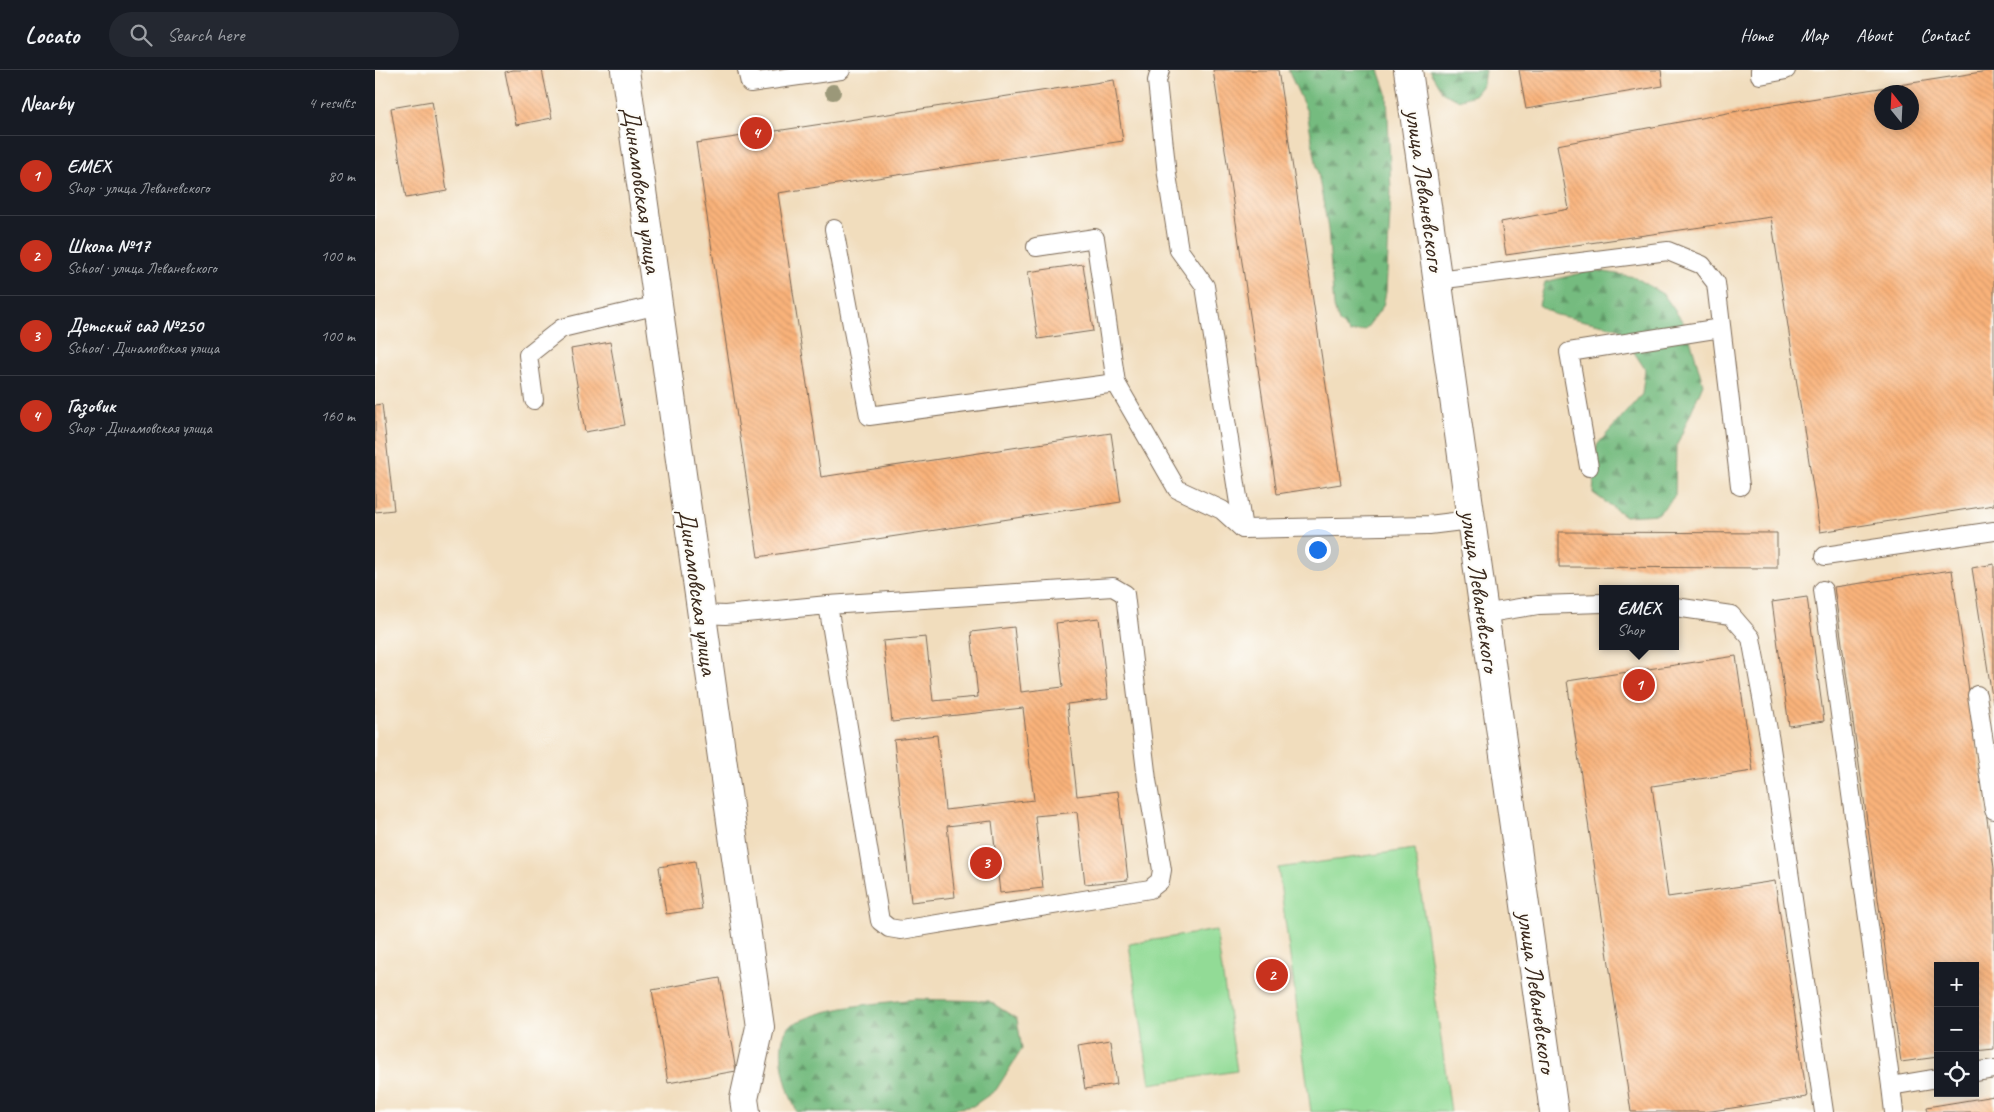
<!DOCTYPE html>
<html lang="en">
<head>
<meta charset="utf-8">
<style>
  body { margin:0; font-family:Caveat,sans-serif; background:#242831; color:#f1f3f6 }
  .controls { position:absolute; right:15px; bottom:15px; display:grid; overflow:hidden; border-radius:0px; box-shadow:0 2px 12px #0003 }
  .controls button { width:45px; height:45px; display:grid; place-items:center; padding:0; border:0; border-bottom:1px solid #363941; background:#171b24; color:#f1f3f6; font:25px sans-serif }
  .compass { position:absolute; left:1499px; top:15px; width:45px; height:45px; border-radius:50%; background:#171b24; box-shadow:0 2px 12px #0003; rotate:342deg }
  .you { position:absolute; left:942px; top:479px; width:18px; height:18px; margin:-12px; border:4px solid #fff; border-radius:50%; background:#1a73e8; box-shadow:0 0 0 8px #1a73e833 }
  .badge { display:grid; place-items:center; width:32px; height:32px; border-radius:50%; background:#c8321e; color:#fff; font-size:16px; font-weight:700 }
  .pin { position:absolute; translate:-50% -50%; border:2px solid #fff; box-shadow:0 1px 5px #0006 }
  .popup { position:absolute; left:1224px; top:515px; width:80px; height:65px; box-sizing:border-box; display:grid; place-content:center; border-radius:0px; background:#171b24; filter:drop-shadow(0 1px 4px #0005); font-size:16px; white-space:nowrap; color:#9ea1a6 }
  .popup b { font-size:19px; color:#f1f3f6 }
  .popup::after { content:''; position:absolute; left:50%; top:100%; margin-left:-10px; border:10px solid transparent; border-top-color:#171b24 }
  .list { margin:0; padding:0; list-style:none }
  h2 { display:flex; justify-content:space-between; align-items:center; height:65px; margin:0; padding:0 20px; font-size:21px }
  h2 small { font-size:16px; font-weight:400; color:#9ea1a6 }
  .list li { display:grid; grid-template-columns:32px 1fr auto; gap:15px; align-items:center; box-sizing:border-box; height:80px; padding:0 20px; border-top:1px solid #363941 }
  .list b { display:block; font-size:19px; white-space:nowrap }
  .list p { margin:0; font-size:16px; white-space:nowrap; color:#9ea1a6 }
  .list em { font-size:16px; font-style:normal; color:#9ea1a6 }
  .icon { flex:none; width:28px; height:28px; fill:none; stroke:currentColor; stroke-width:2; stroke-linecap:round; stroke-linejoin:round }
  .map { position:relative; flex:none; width:1619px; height:1042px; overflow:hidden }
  header { display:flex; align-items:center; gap:30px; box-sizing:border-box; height:70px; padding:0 25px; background:#171b24; border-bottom:1px solid #363941 }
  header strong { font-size:24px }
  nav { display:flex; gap:28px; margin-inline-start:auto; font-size:18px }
  .search { width:350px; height:45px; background:#242831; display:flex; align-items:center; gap:12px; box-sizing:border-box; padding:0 18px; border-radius:28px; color:#9ea1a6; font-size:19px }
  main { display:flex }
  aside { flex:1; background:#171b24 }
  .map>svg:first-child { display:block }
  .grass { fill:#92db96; stroke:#66825a }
  .forest { fill:url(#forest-firs); stroke:#58724e }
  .building { fill:url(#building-back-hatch); fill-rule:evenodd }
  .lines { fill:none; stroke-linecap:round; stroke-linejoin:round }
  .lane-casing { stroke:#7b6956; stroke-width:20 }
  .street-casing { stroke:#7b6956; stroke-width:30 }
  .lane { stroke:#fff; stroke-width:18 }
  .street { stroke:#fff; stroke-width:28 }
  .tree { fill:#9b9879 }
  .labels { text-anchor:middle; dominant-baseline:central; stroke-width:4.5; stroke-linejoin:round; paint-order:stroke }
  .street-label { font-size:25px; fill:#3b2a1e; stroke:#fdfcf7 }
</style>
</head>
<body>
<header>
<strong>Locato</strong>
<div class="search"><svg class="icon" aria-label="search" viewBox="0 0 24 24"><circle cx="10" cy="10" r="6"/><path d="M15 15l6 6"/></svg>Search here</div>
<nav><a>Home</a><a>Map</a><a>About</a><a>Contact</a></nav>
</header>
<main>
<aside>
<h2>Nearby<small>4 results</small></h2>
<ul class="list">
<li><span class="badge">1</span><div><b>EMEX</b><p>Shop · улица Леваневского</p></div><em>80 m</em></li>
<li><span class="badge">2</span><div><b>Школа №17</b><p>School · улица Леваневского</p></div><em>100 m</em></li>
<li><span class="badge">3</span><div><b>Детский сад №250</b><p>School · Динамовская улица</p></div><em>100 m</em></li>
<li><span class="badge">4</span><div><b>Газовик</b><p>Shop · Динамовская улица</p></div><em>160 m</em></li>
</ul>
</aside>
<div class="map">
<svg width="1619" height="1042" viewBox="0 0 1619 1042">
  <defs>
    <pattern id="forest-firs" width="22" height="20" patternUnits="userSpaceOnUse" patternTransform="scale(1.25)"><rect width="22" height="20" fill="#75bb7f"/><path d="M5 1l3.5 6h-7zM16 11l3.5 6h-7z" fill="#619867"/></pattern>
    <pattern id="building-back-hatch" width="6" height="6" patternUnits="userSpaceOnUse" patternTransform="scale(1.25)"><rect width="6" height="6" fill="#f9b27a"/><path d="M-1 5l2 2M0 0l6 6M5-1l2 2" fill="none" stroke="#d69969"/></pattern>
  </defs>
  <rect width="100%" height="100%" fill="#fdfcf7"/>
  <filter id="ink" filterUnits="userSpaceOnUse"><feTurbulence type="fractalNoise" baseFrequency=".02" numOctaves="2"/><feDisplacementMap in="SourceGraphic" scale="10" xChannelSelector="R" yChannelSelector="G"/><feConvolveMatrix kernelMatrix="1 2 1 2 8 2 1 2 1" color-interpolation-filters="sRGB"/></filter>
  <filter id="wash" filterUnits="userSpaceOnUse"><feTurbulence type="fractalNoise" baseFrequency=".0096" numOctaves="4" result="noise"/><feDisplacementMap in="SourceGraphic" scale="20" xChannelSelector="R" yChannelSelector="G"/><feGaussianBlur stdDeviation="1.12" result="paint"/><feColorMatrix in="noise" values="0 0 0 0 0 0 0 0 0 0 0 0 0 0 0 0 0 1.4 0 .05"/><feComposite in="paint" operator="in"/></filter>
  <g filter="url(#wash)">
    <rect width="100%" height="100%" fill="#f1ddbd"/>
    <!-- grass -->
    <g class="grass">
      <polygon points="1040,779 1076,1042 936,1042 903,798"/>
      <polygon points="841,860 862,1001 775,1014 754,874"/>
    </g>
    <!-- forest -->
    <g class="forest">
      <polygon points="913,0 1004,0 1012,23 1016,122 1011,222 1008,236 990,260 975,263 964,252 959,237 953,159 932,42"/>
      <polygon points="1054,0 1110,0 1108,14 1099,25 1083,30 1068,23"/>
      <polygon points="1218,200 1260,207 1289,225 1312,258 1328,314 1301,377 1300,426 1283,444 1250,446 1218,423 1222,375 1267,324 1270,299 1243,258 1178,244 1164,235 1170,212"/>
      <path d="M540 929 614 931 642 949 647 979 621 1020 598 1036 559 1042H422C412 1022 396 972 416 955 418 953 424 951 427 950 461 935 502 934 540 929Z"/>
    </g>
    <g id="blocks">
      <!-- building -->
      <g class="building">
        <polygon points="137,0 167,0 177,48 141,55 130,2"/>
        <polygon points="838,0 903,0 966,414 902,424"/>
        <polygon points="1144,0 1286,0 1288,16 1151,39"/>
        <path d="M1619 0V435L1445 462 1396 147 1131 185 1126 152 1194 139 1182 75 1379 38ZM1506 22H1536V52H1506Z"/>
        <polygon points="739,10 748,71 403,123 446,407 736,363 746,432 383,487 321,73"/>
        <polygon points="57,31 72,121 31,128 16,38"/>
        <polygon points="708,194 718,261 663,269 653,202"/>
        <polygon points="235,272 250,355 210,362 196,279"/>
        <polygon points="7,334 19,440 0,442 0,335"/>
        <polygon points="1184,462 1402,463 1402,498 1184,497"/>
        <polygon points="1619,494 1619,633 1618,633 1597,498"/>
        <polygon points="1577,500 1619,798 1619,979 1600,981 1600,896 1563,896 1563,987 1526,992 1459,517"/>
        <polygon points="1432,527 1449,651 1414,656 1397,532"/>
        <polygon points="724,548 733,629 692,634 702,726 743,721 753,810 710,814 702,742 660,746 668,818 625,823 617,751 572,756 580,827 536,832 519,670 562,665 570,740 659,730 648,638 517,652 508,571 551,567 558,631 603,627 596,562 639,557 646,622 688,617 681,553"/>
        <polygon points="1361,586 1378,701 1277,716 1293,827 1400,811 1432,1027 1330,1042 1256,1042 1192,611"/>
        <polygon points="320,791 327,839 291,844 284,797"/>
        <polygon points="345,908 361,1001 293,1013 277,920"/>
        <polygon points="736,970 742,1014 710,1019 703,975"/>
        <polygon points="1619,1026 1619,1042 1553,1042 1552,1037"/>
      </g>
    </g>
  </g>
  <g filter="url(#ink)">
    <use href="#blocks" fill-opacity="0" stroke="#7b6956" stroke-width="1"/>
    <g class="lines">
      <defs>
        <g id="lane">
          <polyline points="372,0 375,13 466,0"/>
          <polyline points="785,0 782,11 792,105 804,180 830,216 868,459"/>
          <polyline points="1385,0 1385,5 1411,0"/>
          <polyline points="459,159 494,346 741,313 802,419 847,440 868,459 1054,455 1095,450"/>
          <polyline points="661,177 720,168 741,313"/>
          <polyline points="1062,210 1293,181 1327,195 1341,213 1365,416"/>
          <polyline points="159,330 153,285 187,258 283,235"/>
          <polyline points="1214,397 1194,282 1346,258"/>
          <polyline points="1450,486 1619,461"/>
          <polyline points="1448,520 1516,1016 1563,1008"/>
          <polyline points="1300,537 1356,545 1376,568 1395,671 1449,1042"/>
          <polyline points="326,544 350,545 453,535 738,517 750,524 772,710 787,800 785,811 775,819 526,860 514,858 505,851 453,535"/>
          <polyline points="1108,544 1163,535 1228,533"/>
          <polyline points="1602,625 1619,740"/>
          <polyline points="1600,1002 1619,999"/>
          <polyline points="1516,1016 1519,1042"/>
        </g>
        <g id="street">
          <polyline points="250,0 385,957 369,1029 371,1042"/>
          <polyline points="1033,0 1179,1042"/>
        </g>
      </defs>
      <!-- lane casing -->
      <use href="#lane" class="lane-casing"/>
      <!-- street casing -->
      <use href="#street" class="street-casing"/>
      <!-- lane -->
      <use href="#lane" class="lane"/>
      <!-- street -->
      <use href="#street" class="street"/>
    </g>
    <!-- trees -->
    <circle class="tree" cx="458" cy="22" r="8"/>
  </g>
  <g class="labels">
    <!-- street labels -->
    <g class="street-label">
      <text transform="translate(267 120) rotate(82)">Динамовская улица</text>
      <text transform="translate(1050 120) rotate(82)">улица Леваневского</text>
      <text transform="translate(1105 521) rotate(82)">улица Леваневского</text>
      <text transform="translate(323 522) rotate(82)">Динамовская улица</text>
      <text transform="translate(1162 922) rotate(82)">улица Леваневского</text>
    </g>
  </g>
</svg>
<div class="controls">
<button>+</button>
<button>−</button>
<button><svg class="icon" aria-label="locate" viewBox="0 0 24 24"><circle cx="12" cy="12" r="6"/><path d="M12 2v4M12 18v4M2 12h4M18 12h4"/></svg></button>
</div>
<svg class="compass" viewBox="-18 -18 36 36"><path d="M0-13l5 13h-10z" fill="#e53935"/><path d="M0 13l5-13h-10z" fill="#9ea1a6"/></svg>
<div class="you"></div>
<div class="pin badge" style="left:1264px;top:615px">1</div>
<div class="popup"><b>EMEX</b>Shop</div>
<div class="pin badge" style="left:897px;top:905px">2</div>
<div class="pin badge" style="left:611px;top:793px">3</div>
<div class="pin badge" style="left:381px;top:63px">4</div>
</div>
</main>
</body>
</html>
